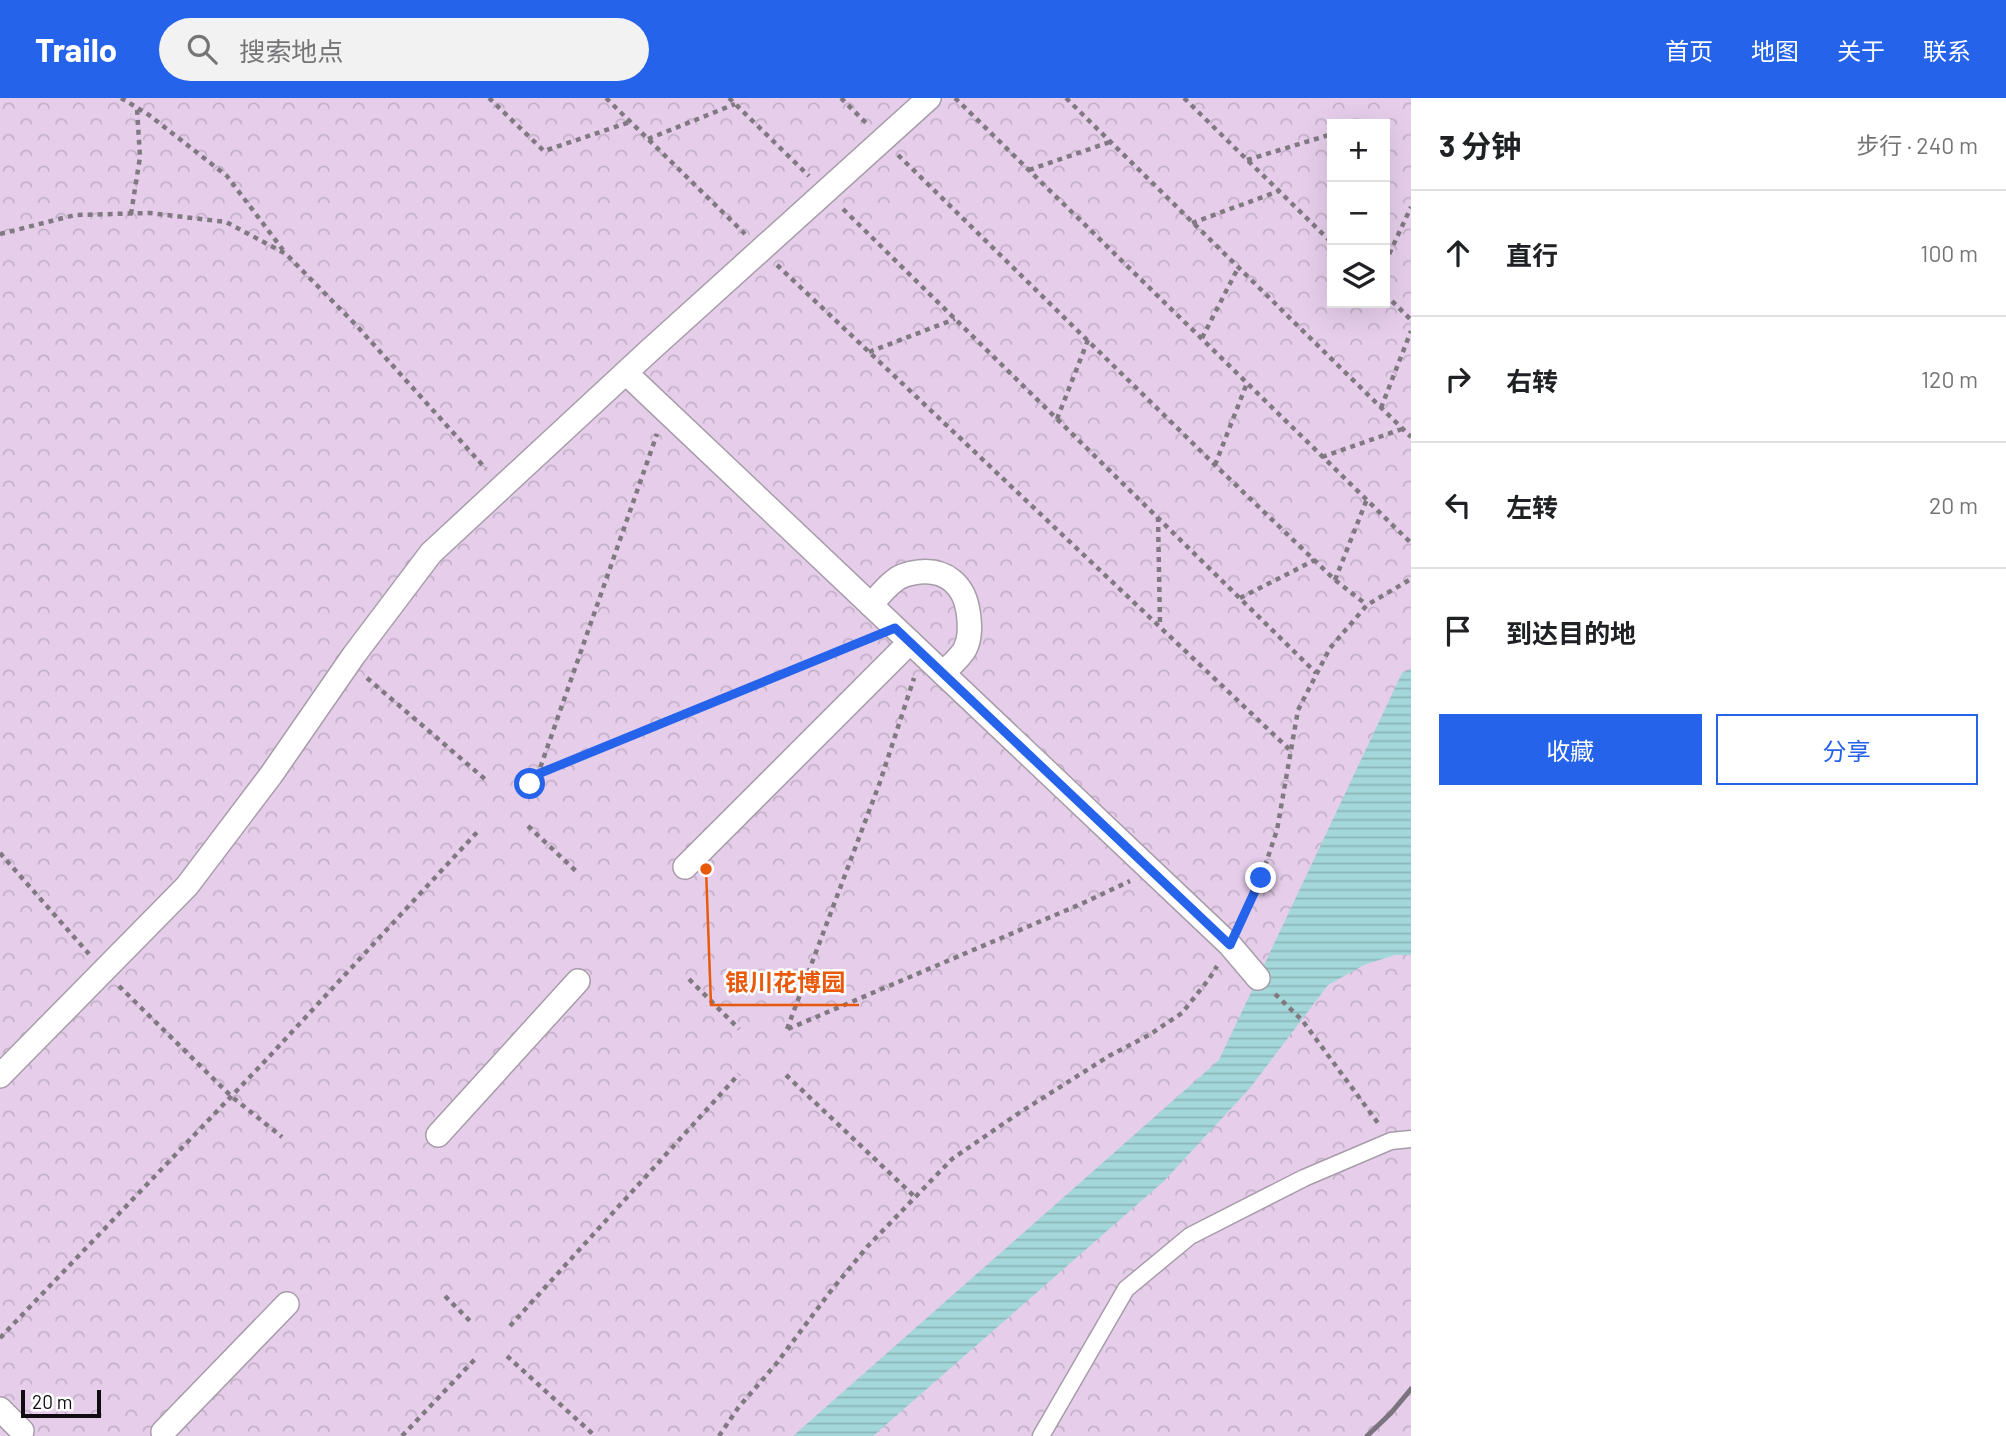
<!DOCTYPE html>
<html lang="zh">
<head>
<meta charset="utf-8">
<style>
  body { margin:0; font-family:Barlow,"Noto Sans SC",sans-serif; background:#f2f2f2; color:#202124 }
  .controls { position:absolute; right:21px; top:21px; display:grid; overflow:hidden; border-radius:0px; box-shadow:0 7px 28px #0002 }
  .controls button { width:63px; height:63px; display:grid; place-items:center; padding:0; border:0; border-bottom:2px solid #e0e0e0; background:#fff; color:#202124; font:35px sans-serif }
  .scale { position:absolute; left:21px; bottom:18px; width:80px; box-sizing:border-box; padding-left:7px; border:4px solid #100c11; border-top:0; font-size:19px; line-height:24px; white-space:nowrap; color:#100c11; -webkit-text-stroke:5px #fff; paint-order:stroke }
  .stop { position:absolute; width:21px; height:21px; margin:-16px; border:5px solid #2563eb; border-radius:50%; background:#fff }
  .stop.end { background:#2563eb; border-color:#fff; box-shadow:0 2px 7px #0008 }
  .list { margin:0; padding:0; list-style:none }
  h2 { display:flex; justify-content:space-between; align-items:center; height:91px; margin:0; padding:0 28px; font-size:30px }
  h2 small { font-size:23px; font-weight:400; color:#757577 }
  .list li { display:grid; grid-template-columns:46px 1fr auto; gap:21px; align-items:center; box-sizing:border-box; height:126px; padding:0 28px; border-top:2px solid #e0e0e0 }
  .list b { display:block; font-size:26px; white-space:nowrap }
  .list em { font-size:23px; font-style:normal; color:#757577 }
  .actions { display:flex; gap:14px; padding:21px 28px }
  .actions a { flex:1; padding:16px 0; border:2px solid #2563eb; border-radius:0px; text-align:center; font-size:24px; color:#2563eb }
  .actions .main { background:#2563eb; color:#fff }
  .icon { flex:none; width:38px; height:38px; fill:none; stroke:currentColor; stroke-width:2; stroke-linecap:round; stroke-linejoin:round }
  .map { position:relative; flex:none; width:1411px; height:1338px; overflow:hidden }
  header { display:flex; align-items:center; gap:42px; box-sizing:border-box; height:98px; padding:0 35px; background:#2563eb; color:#fff }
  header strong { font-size:33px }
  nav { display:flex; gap:38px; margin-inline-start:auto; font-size:24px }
  .search { width:490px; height:63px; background:#f2f2f2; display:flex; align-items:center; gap:18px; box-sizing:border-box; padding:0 24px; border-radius:38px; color:#757577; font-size:26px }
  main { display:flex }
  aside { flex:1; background:#fff }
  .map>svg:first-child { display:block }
  .park { fill:url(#park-crowns); fill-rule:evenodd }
  .water { fill:url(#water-rules) }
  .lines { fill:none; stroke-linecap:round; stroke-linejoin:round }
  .service-casing { stroke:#a79ca9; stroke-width:19 }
  .pedestrian-casing { stroke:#a79ca9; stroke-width:26 }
  .path { stroke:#817982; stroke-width:4.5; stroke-dasharray:5 5; stroke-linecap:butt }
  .service { stroke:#fff; stroke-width:16 }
  .pedestrian { stroke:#fff; stroke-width:23 }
  .rail { stroke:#7b737d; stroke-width:5 }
  .route { stroke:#2563eb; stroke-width:9 }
  .leader { fill:none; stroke:#e8590c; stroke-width:2.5 }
  .callout-dot { fill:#e8590c; stroke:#fff; stroke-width:2.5 }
  .callout-label { font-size:24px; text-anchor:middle; font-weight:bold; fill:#e8590c; stroke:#fff; stroke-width:5; stroke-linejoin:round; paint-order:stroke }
</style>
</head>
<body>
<header>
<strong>Trailo</strong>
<div class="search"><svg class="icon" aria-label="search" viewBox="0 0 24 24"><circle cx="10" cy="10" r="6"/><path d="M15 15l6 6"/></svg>搜索地点</div>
<nav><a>首页</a><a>地图</a><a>关于</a><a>联系</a></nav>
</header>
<main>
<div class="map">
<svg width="1411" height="1338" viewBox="0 0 1411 1338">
  <defs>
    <pattern id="park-crowns" width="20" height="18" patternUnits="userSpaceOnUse" patternTransform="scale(1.75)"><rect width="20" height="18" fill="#e6ceeb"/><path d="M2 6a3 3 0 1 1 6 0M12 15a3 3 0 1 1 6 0" fill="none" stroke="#c4b0c8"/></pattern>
    <pattern id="water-rules" width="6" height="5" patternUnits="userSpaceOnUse" patternTransform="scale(1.75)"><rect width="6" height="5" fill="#a4d7d9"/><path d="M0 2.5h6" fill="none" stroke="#8cb7b9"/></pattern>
  </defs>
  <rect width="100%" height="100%" fill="#f4e8f6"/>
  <!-- park -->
  <path class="park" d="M0 0H1411V1338H0ZM1332 26H1385V205H1332Z"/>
  <!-- water -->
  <polygon class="water" points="1411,571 1411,857 1395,857 1364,867 1328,887 1250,990 1164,1083 873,1338 793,1338 1219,962 1402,575"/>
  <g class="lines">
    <defs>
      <polyline id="service" points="1041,1338 1126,1191 1190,1138 1304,1080 1391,1043 1411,1041"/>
      <g id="pedestrian">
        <polyline points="626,275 1230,847 1258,880"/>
        <path d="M871 507C878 499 885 490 894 483 901 477 910 475 919 474 946 471 964 487 968 513 970 526 971 539 965 551 960 560 950 568 943 575"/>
        <polyline points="685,769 910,544"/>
        <polyline points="0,978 187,788 271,677 354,557 431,455 649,253 929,0"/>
        <polyline points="438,1037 578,883"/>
        <polyline points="0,1311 22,1333"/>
        <polyline points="163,1334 287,1206"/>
      </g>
    </defs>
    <!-- service casing -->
    <use href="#service" class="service-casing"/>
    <!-- pedestrian casing -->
    <use href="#pedestrian" class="pedestrian-casing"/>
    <!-- path -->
    <g class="path">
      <polyline points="121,0 149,17 227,78 283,152"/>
      <polyline points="489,0 544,53 630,24"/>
      <polyline points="606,0 745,136"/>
      <polyline points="729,0 809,78"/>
      <polyline points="841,0 867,26"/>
      <polyline points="955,0 1411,445"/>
      <polyline points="1066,0 1411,339"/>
      <polyline points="1184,0 1332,145"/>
      <polyline points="648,41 735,6"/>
      <polyline points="898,57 1215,367 1335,482 1367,507"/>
      <polyline points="1247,62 1332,36"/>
      <polyline points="1029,72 1110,44"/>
      <polyline points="843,111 1316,575"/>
      <polyline points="131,116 140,59 137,10"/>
      <polyline points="1192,125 1279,93"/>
      <polyline points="0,136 75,117 150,115 226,124 286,156 356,227 486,371"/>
      <polyline points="1385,165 1411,109"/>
      <polyline points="777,167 1289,651"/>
      <polyline points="1385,196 1411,222"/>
      <polyline points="1202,240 1238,170"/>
      <polyline points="869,254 955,221"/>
      <polyline points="1381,310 1411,233"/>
      <polyline points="1057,321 1088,242"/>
      <polyline points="1322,359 1402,331"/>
      <polyline points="1215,367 1247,285"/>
      <polyline points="1158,419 1160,528"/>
      <polyline points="1335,482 1367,401"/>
      <polyline points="1240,500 1315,462"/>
      <polyline points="367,580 486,682"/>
      <polyline points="538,676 872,540"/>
      <polyline points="530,686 538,676 657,336"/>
      <polyline points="528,728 577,774"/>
      <polyline points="0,755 89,856"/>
      <polyline points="1241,823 1261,780 1277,732 1298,612 1330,550 1367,507 1411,481"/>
      <polyline points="689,881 739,931"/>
      <polyline points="119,888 231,998 282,1039"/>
      <polyline points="1275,896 1302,922 1378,1025"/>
      <polyline points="787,931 880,684 914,580"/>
      <polyline points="788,931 1081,806 1130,783"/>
      <polyline points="786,977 915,1099"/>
      <polyline points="445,1198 472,1225"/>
      <polyline points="510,1228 739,976"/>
      <polyline points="0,1240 266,962 480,731"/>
      <polyline points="507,1258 595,1338"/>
      <polyline points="402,1338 477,1259"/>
      <polyline points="719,1338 738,1310 776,1266 830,1194 867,1149 952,1061 1019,1015 1109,958 1149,937 1182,915 1209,881 1217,868"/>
    </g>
    <!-- service -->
    <use href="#service" class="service"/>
    <!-- pedestrian -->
    <use href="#pedestrian" class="pedestrian"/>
    <!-- rail -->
    <polyline class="rail" points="1367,1338 1391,1315 1411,1291"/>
  </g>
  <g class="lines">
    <!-- route -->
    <polyline class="route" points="530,686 538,676 895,530 1230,847 1261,780"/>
  </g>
  <!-- callouts -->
  <path class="leader" d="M706 771L711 907H859"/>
  <circle class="callout-dot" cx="706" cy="771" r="7"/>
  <g class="callout-label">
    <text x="785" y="893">银川花博园</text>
  </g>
</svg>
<div class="controls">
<button>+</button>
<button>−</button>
<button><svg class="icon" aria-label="layers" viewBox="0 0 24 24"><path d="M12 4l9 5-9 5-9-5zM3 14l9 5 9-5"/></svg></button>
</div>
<div class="scale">20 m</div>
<div class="stop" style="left:530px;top:686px"></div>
<div class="stop end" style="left:1261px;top:780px"></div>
</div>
<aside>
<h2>3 分钟<small>步行 · 240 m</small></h2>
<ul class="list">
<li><svg class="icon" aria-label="ahead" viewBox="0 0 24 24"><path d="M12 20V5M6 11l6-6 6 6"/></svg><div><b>直行</b></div><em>100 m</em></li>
<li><svg class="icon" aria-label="right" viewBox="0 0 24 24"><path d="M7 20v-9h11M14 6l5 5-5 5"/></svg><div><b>右转</b></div><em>120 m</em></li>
<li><svg class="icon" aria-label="left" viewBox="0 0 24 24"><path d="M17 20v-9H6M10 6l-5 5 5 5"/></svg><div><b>左转</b></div><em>20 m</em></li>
<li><svg class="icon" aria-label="arrive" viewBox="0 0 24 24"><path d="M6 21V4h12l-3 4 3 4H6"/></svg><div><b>到达目的地</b></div></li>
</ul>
<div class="actions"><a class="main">收藏</a><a>分享</a></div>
</aside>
</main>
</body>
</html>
